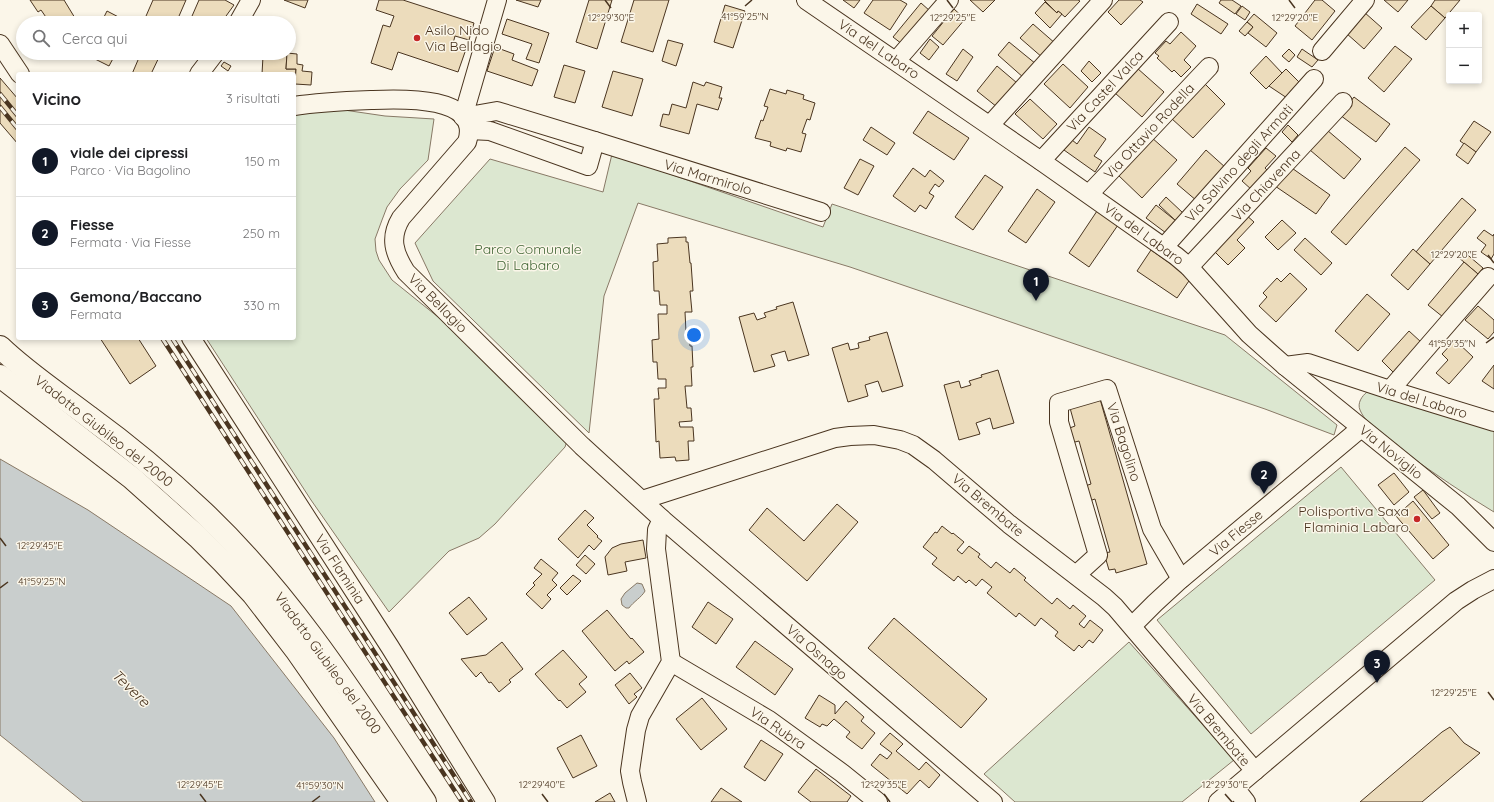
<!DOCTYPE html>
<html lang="it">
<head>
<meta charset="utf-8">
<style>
  body { margin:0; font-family:Quicksand,sans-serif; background:#f6f6f6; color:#202124 }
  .controls { position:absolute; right:12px; top:12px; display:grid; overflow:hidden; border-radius:4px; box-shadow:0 2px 6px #0003 }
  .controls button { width:36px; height:36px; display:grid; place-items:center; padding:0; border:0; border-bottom:1px solid #e0e0e0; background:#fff; color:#202124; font:20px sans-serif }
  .you { position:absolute; left:694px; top:335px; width:14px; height:14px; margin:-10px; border:3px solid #fff; border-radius:50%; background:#1a73e8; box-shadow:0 0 0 6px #1a73e833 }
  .badge { display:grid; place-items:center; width:26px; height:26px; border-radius:50%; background:#111827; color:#fff; font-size:13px; font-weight:700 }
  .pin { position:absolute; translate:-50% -33px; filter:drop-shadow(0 1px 2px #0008) }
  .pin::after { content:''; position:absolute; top:21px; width:14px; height:12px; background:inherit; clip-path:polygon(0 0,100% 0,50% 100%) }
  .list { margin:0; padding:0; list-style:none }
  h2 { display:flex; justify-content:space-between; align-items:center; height:52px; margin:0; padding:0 16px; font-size:17px }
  h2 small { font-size:13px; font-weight:400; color:#757577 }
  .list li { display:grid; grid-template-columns:26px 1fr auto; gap:12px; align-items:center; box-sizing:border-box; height:72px; padding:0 16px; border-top:1px solid #e0e0e0 }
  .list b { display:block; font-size:15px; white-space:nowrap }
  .list p { margin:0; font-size:13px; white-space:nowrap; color:#757577 }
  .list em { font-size:13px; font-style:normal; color:#757577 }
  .icon { flex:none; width:22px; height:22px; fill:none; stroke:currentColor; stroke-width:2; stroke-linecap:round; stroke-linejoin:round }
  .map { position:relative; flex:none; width:1494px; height:802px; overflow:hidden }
  .search { position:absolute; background:#fff; box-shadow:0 2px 6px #0003; left:16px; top:16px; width:280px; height:44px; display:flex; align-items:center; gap:10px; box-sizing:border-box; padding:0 14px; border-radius:22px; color:#757577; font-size:15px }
  .panel { position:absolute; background:#fff; box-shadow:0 2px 6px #0003; left:16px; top:72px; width:280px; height:268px; border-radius:4px }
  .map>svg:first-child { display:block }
  .green { fill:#dce7d0; stroke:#887966 }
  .water { fill:#c9cecd; stroke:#887966 }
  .building { fill:#ecdcbc; stroke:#4a3520 }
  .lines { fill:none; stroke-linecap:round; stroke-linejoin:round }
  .minor-casing { stroke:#4a3520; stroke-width:20 }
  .highway-casing { stroke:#4a3520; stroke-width:24 }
  .minor { stroke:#fbf6e9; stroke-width:18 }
  .highway { stroke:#fbf6e9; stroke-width:22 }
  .rail-casing { stroke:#4a3520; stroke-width:4.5 }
  .rail { stroke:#fbf6e9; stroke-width:3; stroke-dasharray:9; stroke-linecap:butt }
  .ticks { fill:none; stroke:#4a3520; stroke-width:1.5 }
  .poi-dot { fill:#c62828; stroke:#fbf6e9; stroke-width:1.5 }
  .labels { text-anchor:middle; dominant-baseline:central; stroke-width:3; stroke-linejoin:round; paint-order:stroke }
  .poi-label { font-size:14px; fill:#4a3520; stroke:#fbf6e9; text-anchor:start }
  .street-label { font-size:14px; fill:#4a3520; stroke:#fbf6e9 }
  .park-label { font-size:14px; fill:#436837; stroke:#fbf6e9 }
  .water-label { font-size:15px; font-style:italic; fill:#4a3520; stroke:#fbf6e9 }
  .ticks-label { font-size:10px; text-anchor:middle; fill:#4a3520; stroke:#fbf6e9; stroke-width:3; stroke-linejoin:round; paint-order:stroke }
</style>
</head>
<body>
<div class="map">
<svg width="1494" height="802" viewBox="0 0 1494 802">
  <rect width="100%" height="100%" fill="#fbf6e9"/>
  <!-- green -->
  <g class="green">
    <polygon points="337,109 385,116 434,119 428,160 400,189 387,207 382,220 375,239 376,251 379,260 392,280 443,321 567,441 565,447 495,524 479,538 449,551 389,612 311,500 206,338 294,338 294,115"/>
    <polygon points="612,154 823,227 832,204 1225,335 1337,425 1334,435 1265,409 850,267 638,203 604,296 589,433 433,281 415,243 490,159 603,192"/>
    <path d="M1367 392 1494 428V512C1464 494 1435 474 1407 454 1393 443 1367 427 1360 410 1357 403 1362 396 1367 392Z"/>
    <polygon points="1341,467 1435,580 1251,734 1157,620"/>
    <polygon points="1129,642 1234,760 1182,802 1015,802 984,774"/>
  </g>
  <!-- water -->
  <g class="water">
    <polygon points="0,459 88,510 231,606 334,738 375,802 83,802 0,735"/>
    <path d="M637 583 642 584 645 591C642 597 633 602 629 608H626L622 605 621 599 625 593Z"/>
  </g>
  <!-- building -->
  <g class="building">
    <polygon points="30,0 64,0 78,23 50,23 41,10 38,12"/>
    <polygon points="153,0 186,0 176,23 143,23"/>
    <polygon points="199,0 225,0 234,5 221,23 189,23"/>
    <polygon points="284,0 308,0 305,8"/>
    <polygon points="379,0 403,0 474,23 469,40 455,36 452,47 465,52 458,72 398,52 392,70 371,63 383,25 390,27 394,16 376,10"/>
    <polygon points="516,0 541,0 538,7"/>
    <polygon points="589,0 612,0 597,49 576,42"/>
    <polygon points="634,0 669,0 653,52 621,42"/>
    <polygon points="843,0 860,0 854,8"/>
    <polygon points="873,0 900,0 907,4 890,30 864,13"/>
    <polygon points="970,0 995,0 983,12"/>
    <polygon points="1044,0 1078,0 1080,1 1065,17 1058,11 1057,13"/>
    <polygon points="1119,0 1140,0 1143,2 1121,25 1108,12"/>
    <polygon points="1221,0 1232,0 1241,6 1235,14 1219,3"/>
    <polygon points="1315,0 1322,0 1335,11 1312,40 1295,26"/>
    <polygon points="1384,0 1408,0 1398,12"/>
    <polygon points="1435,0 1460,0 1445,18 1431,6"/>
    <polygon points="1045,2 1057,13 1058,11 1062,14 1050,28 1035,13"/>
    <polygon points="921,3 930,11 902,44 893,37"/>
    <polygon points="1197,4 1228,24 1221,34 1191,14"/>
    <polygon points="725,5 745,11 733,48 714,42"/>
    <polygon points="1242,6 1250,12 1245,20 1236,14"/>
    <polygon points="1431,6 1445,18 1426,40 1411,27"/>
    <polygon points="954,9 965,19 943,45 932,36"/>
    <polygon points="107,11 130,23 101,23"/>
    <polygon points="1364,12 1382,28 1364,49 1346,33"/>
    <polygon points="1254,14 1277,33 1266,47 1248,33 1253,27 1247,22"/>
    <polygon points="256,18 265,21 265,23 254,23"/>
    <polygon points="507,19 549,33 539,63 526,59 532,44 502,34"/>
    <polygon points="1247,22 1253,27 1245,36 1239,31"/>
    <polygon points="1033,24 1056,44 1043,58 1020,38"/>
    <polygon points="1181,32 1196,46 1184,60 1191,67 1181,77 1174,70 1172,72 1157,58 1159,56 1155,53 1166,41 1170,44"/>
    <polygon points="930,39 939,47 929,60 920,53"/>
    <polygon points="668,40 683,44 676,66 662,61"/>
    <polygon points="1009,42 1036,64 1024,78 998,55"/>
    <polygon points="1395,46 1412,59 1384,92 1368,78"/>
    <polygon points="495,47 514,54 512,60 538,70 532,86 487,71"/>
    <polygon points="963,49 973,57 957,81 946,74"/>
    <polygon points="1289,49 1295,55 1289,62 1282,56"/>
    <polygon points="1302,49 1318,60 1312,67 1297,57"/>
    <polygon points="86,53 116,53 109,66 85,54"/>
    <polygon points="141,53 161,53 151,74 132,74"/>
    <polygon points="259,53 287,53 286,69 296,69 295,88 294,74 262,74 263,56 259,56"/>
    <polygon points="287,53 297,54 297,64 303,65 302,71 312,72 311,85 295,84 296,69 286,69"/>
    <polygon points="1266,56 1282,73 1266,89 1250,73"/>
    <polygon points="1089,61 1101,73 1092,82 1081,71"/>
    <polygon points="224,62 231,66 228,71 221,66"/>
    <polygon points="1063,64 1088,87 1070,108 1044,84"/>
    <polygon points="564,65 585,71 575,103 554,97"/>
    <polygon points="997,66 1017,83 997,107 977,91"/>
    <polygon points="1137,68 1164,92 1142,117 1115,93"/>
    <polygon points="1286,69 1301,84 1287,98 1269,86"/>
    <polygon points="613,71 643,79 632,116 602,107"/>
    <polygon points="0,78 18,99 18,144 0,123"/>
    <polygon points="693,82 704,86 706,82 722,87 719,98 722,98 718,110 697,104 689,134 660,126 663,114 669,115 672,104 686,108"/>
    <polygon points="1204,83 1225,104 1193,138 1171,118"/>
    <polygon points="770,89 786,94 787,90 804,95 803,99 815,103 810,120 807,119 802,133 806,134 801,152 787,148 786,151 770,146 771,142 755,138 761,120 763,121 768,107 764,106"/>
    <polygon points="1354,97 1390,124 1376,142 1340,115"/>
    <polygon points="1030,99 1057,124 1043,139 1015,114"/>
    <polygon points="928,111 969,138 954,160 913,133"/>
    <polygon points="1474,121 1491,132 1476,152 1460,141"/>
    <polygon points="1288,125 1298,135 1292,142 1282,132"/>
    <polygon points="871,127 895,143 887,155 863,140"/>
    <polygon points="1089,127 1106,139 1094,156 1102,161 1095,172 1064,150 1072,140 1077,144"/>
    <polygon points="1327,130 1361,159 1344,179 1310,150"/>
    <polygon points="1151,137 1177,160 1142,198 1117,174"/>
    <polygon points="1464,143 1476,152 1468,164 1456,155"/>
    <polygon points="1405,147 1420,160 1346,245 1331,232"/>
    <polygon points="1266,148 1276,156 1265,168 1268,171 1252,190 1242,181 1251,171 1248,168"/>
    <polygon points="1206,150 1226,168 1197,201 1177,184"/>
    <polygon points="860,159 874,166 858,195 844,188"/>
    <polygon points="1289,166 1330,195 1316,214 1275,186"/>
    <polygon points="913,168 925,177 930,170 944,181 939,187 935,184 929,193 934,196 926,209 920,205 915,212 893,196"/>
    <polygon points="985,175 1003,187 973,230 955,217"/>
    <polygon points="1037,189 1055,202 1026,243 1008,231"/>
    <polygon points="1166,197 1183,213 1176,221 1159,205"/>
    <polygon points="1462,198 1476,210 1430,264 1416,252"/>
    <polygon points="1156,205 1176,221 1166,233 1146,218"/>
    <polygon points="1097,211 1118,225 1089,267 1069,253"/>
    <polygon points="1245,214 1254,222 1237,240 1245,248 1228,265 1212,249"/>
    <polygon points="1282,220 1296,233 1278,250 1265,237"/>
    <polygon points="1484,230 1493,236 1494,234 1494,254 1491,259 1481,252 1486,245 1477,238"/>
    <polygon points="686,237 686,242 688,242 690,263 691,263 693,291 690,291 692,312 685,312 686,332 689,332 690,346 692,346 693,367 691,367 692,386 685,386 687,408 691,408 692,421 679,422 680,427 693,427 694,441 688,441 689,460 676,461 675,457 660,458 659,441 656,442 654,399 659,399 658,388 666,388 666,379 658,379 657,362 653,362 652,340 659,339 658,314 667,314 667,305 660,305 659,291 654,291 653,262 658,261 657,244 668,243 668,238"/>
    <polygon points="1305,238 1332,263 1321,275 1294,250"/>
    <polygon points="1413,249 1430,264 1408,290 1391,275"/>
    <polygon points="1151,250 1191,278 1177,298 1137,271"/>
    <polygon points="1463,251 1483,268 1478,274 1458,257"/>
    <polygon points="1464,262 1478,274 1443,317 1428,305"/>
    <polygon points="1290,273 1307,289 1276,322 1259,306 1267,297 1263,293 1277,278 1281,282"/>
    <polygon points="1367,294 1390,314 1358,351 1335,331"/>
    <polygon points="793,302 809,355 788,361 785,351 771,355 775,366 754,372 739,317 754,313 757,320 766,317 764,313 777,309 776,307"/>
    <polygon points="1478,306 1494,320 1494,332 1488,339 1465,320"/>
    <polygon points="1409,331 1421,342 1393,372 1382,361"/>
    <polygon points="887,332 903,386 882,392 878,381 865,385 868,396 848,402 832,348 848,343 850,350 859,348 858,343 870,340 869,337"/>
    <polygon points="100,338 138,338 156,366 130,384"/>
    <polygon points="1455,340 1473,357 1449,384 1436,373 1448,360 1442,354"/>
    <polygon points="1494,365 1494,389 1482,381"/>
    <polygon points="998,370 1014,423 993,429 990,418 976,423 980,434 959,440 944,385 959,381 961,388 971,385 969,381 982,377 981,375"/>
    <polygon points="1100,399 1147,564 1116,573 1115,569 1109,570 1104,553 1110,552 1095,499 1089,501 1085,486 1091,484 1079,441 1071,443 1067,429 1075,426 1070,408"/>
    <polygon points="1394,473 1409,492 1394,505 1378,485"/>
    <polygon points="1423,490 1440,513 1432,519 1414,497"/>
    <polygon points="1413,501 1449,545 1433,559 1396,516"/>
    <polygon points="837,504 858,522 807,581 749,530 767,508 804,541"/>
    <polygon points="585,510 594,518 587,525 598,536 597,537 602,541 594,550 589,545 578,558 558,539"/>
    <polygon points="942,526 952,534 953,533 964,542 957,550 962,554 969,546 980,554 978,557 991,568 996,562 1010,573 1014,568 1026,578 1024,580 1052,604 1057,598 1070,609 1073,605 1086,616 1079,624 1084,628 1090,620 1103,630 1093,643 1089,640 1082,648 1079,645 1074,651 1055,636 1058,632 1041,618 1035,626 1019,613 1016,617 987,593 992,587 982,579 976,586 969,580 966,583 958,576 954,581 932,564 937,558 923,547 935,532 937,533"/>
    <polygon points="643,540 646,558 625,562 627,571 608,575 605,557 612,548 621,544"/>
    <polygon points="585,555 595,564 586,574 576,565"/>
    <polygon points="541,559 558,573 552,580 557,585 547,595 551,599 542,609 526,594 535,585 533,583 542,574 534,568"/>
    <polygon points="573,575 581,581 567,595 560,588"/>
    <polygon points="469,597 487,619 467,635 449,613"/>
    <polygon points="708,602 733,619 716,644 692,627"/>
    <polygon points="607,610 631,639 632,638 644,652 629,664 627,661 615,671 582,631"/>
    <polygon points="894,618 987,699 961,728 868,648"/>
    <polygon points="755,641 793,669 775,695 736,667"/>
    <polygon points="502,642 523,669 509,680 511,682 499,692 491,682 489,683 481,672 476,677 461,659 486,655"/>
    <polygon points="563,650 587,677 579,684 586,692 567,708 560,700 559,701 535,674"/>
    <polygon points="630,673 642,688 634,694 637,697 629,704 615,685"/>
    <polygon points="819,695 835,705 835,714 846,701 864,717 861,721 875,733 862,749 846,737 850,732 834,719 827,726 822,724 820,727 805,718"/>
    <polygon points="702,698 727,729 701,750 676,719"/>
    <polygon points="1450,727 1464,743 1480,753 1422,802 1360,802 1442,732"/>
    <polygon points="890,733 903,744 896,751 919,770 926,762 940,775 929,788 920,780 907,794 871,765 880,754 887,759 892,753 880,744"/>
    <polygon points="581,735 597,766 573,778 557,748"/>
    <polygon points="761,740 783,754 765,781 744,767"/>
    <polygon points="816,769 851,796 847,802 811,802 798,792"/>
    <polygon points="721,788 742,802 711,802"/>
    <polygon points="610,793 615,802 595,802"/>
  </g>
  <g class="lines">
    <defs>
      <g id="minor">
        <polyline points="806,0 1041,161 1176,256 1189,267 1249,334 1285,366 1458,506 1494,542"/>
        <polyline points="238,23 251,0"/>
        <polyline points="0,44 20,74"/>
        <polyline points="1322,51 1365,0"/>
        <polyline points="896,61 949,0"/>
        <polyline points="199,74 215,53"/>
        <path d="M294 106C320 102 345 101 371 100 396 99 483 94 467 142L401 218C389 238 394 253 406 272L582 446 662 519 993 802"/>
        <polyline points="990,125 1103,0"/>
        <polyline points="469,130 490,131 588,166 595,141 497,111 463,117 497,0"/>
        <polyline points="595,141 821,212"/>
        <polyline points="1041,161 1169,22"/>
        <polyline points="1089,194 1209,67"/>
        <polyline points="1164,247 1314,79"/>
        <polyline points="1189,267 1343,102"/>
        <polyline points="191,338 390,647 486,802"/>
        <polyline points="1285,366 1308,363 1390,390 1494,422"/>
        <polyline points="1390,390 1488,277"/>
        <polyline points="642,500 835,438 850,436 874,435 900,440 913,445 934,460 1009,524 1104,597 1115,607 1255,771"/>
        <polyline points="1076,575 1098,555 1059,422 1059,403 1107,389 1152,529 1181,579"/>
        <polyline points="1132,626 1155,603 1181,579 1361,428"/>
        <polyline points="671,662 769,720 842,773 878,802"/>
        <polyline points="1235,788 1246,802"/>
        <polyline points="637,802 632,782 630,771 636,730 640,716 671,662 656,549 657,530 662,519"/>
        <polyline points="1218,802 1456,601 1473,590 1494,579"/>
      </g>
      <g id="highway">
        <path d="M0 347C27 373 59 394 89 417 129 446 167 478 203 512 292 596 358 701 425 802"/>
        <polyline points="0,376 132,478 198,537 223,562 253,594 296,650 402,802"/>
      </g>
    </defs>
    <!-- minor casing -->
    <use href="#minor" class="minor-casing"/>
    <!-- highway casing -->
    <use href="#highway" class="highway-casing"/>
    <!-- minor -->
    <use href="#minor" class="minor"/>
    <!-- highway -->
    <use href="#highway" class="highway"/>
    <defs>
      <g id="rail">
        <polyline points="0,94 18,116"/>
        <polyline points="0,107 18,129"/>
        <polyline points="162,338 462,802"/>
        <polyline points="172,338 471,802"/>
      </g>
    </defs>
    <!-- rail casing -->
    <use href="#rail" class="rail-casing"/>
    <!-- rail -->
    <use href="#rail" class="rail"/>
  </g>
  <!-- ticks -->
  <path class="ticks" d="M605 0 611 8M947 0 953 8M1289 0 1295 8M745 6 752 0M1488 255 1494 263M1486 343 1494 337M0 538 6 546M0 588 8 582M1488 692 1494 700M200 794 206 802M542 794 548 802M884 794 890 802M1225 794 1232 802M312 802 320 796"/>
  <!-- markers -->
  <g class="poi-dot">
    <circle cx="417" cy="38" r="4"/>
    <circle cx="1417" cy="519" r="4"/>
  </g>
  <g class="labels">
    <!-- poi labels -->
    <g class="poi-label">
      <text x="425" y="30">Asilo Nido<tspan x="425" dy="16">Via Bellagio</tspan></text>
      <text x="1409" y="511" text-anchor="end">Polisportiva Saxa<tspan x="1409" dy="16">Flaminia Labaro</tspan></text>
    </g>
    <!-- street labels -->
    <g class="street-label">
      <text transform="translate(879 49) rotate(34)">Via del Labaro</text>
      <text transform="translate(1105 91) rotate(-47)">Via Castel Valca</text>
      <text transform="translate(1149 131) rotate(-47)">Via Ottavio Rodella</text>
      <text transform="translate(1239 163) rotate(-48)">Via Salvino degli Armati</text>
      <text transform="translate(708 177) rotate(17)">Via Marmirolo</text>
      <text transform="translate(1266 185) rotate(-47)">Via Chiavenna</text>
      <text transform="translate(1144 234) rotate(36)">Via del Labaro</text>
      <text transform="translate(438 303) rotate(45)">Via Bellagio</text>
      <text transform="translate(1422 400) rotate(17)">Via del Labaro</text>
      <text transform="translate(104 431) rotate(38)">Viadotto Giubileo del 2000</text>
      <text transform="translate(1124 442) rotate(72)">Via Bagolino</text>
      <text transform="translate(1391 452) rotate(39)">Via Noviglio</text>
      <text transform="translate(988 505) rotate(40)">Via Brembate</text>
      <text transform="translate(1236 533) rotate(-40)">Via Fiesse</text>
      <text transform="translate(340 569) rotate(57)">Via Flaminia</text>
      <text transform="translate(817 652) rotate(41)">Via Osnago</text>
      <text transform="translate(328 663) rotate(54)">Viadotto Giubileo del 2000</text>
      <text transform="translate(778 728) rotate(34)">Via Rubra</text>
      <text transform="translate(1219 730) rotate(50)">Via Brembate</text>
    </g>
    <!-- park labels -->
    <g class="park-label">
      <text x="528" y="249">Parco Comunale<tspan x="528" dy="16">Di Labaro</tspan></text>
    </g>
    <!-- water labels -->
    <g class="water-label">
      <text transform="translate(131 688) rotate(44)">Tevere</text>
    </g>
  </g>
  <g class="ticks-label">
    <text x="745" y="20">41°59'25"N</text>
    <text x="611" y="21">12°29'30"E</text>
    <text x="953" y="21">12°29'25"E</text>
    <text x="1295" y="21">12°29'20"E</text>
    <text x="1454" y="258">12°29'20"E</text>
    <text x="1452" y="347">41°59'35"N</text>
    <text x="40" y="549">12°29'45"E</text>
    <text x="42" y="585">41°59'25"N</text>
    <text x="1454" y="696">12°29'25"E</text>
    <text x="200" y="788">12°29'45"E</text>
    <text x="542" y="788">12°29'40"E</text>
    <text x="884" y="788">12°29'35"E</text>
    <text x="1225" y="788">12°29'30"E</text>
    <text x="320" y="789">41°59'30"N</text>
  </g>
</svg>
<div class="controls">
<button>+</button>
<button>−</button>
</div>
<div class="you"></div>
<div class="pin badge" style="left:1036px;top:301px">1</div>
<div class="pin badge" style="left:1264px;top:494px">2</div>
<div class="pin badge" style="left:1377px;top:683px">3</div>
<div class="search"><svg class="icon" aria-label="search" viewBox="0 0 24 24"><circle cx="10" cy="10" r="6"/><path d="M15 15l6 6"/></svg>Cerca qui</div>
<section class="panel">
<h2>Vicino<small>3 risultati</small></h2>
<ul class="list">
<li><span class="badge">1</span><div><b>viale dei cipressi</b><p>Parco · Via Bagolino</p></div><em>150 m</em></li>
<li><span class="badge">2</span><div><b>Fiesse</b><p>Fermata · Via Fiesse</p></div><em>250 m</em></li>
<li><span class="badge">3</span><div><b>Gemona/Baccano</b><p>Fermata</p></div><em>330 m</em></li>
</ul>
</section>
</div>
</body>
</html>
